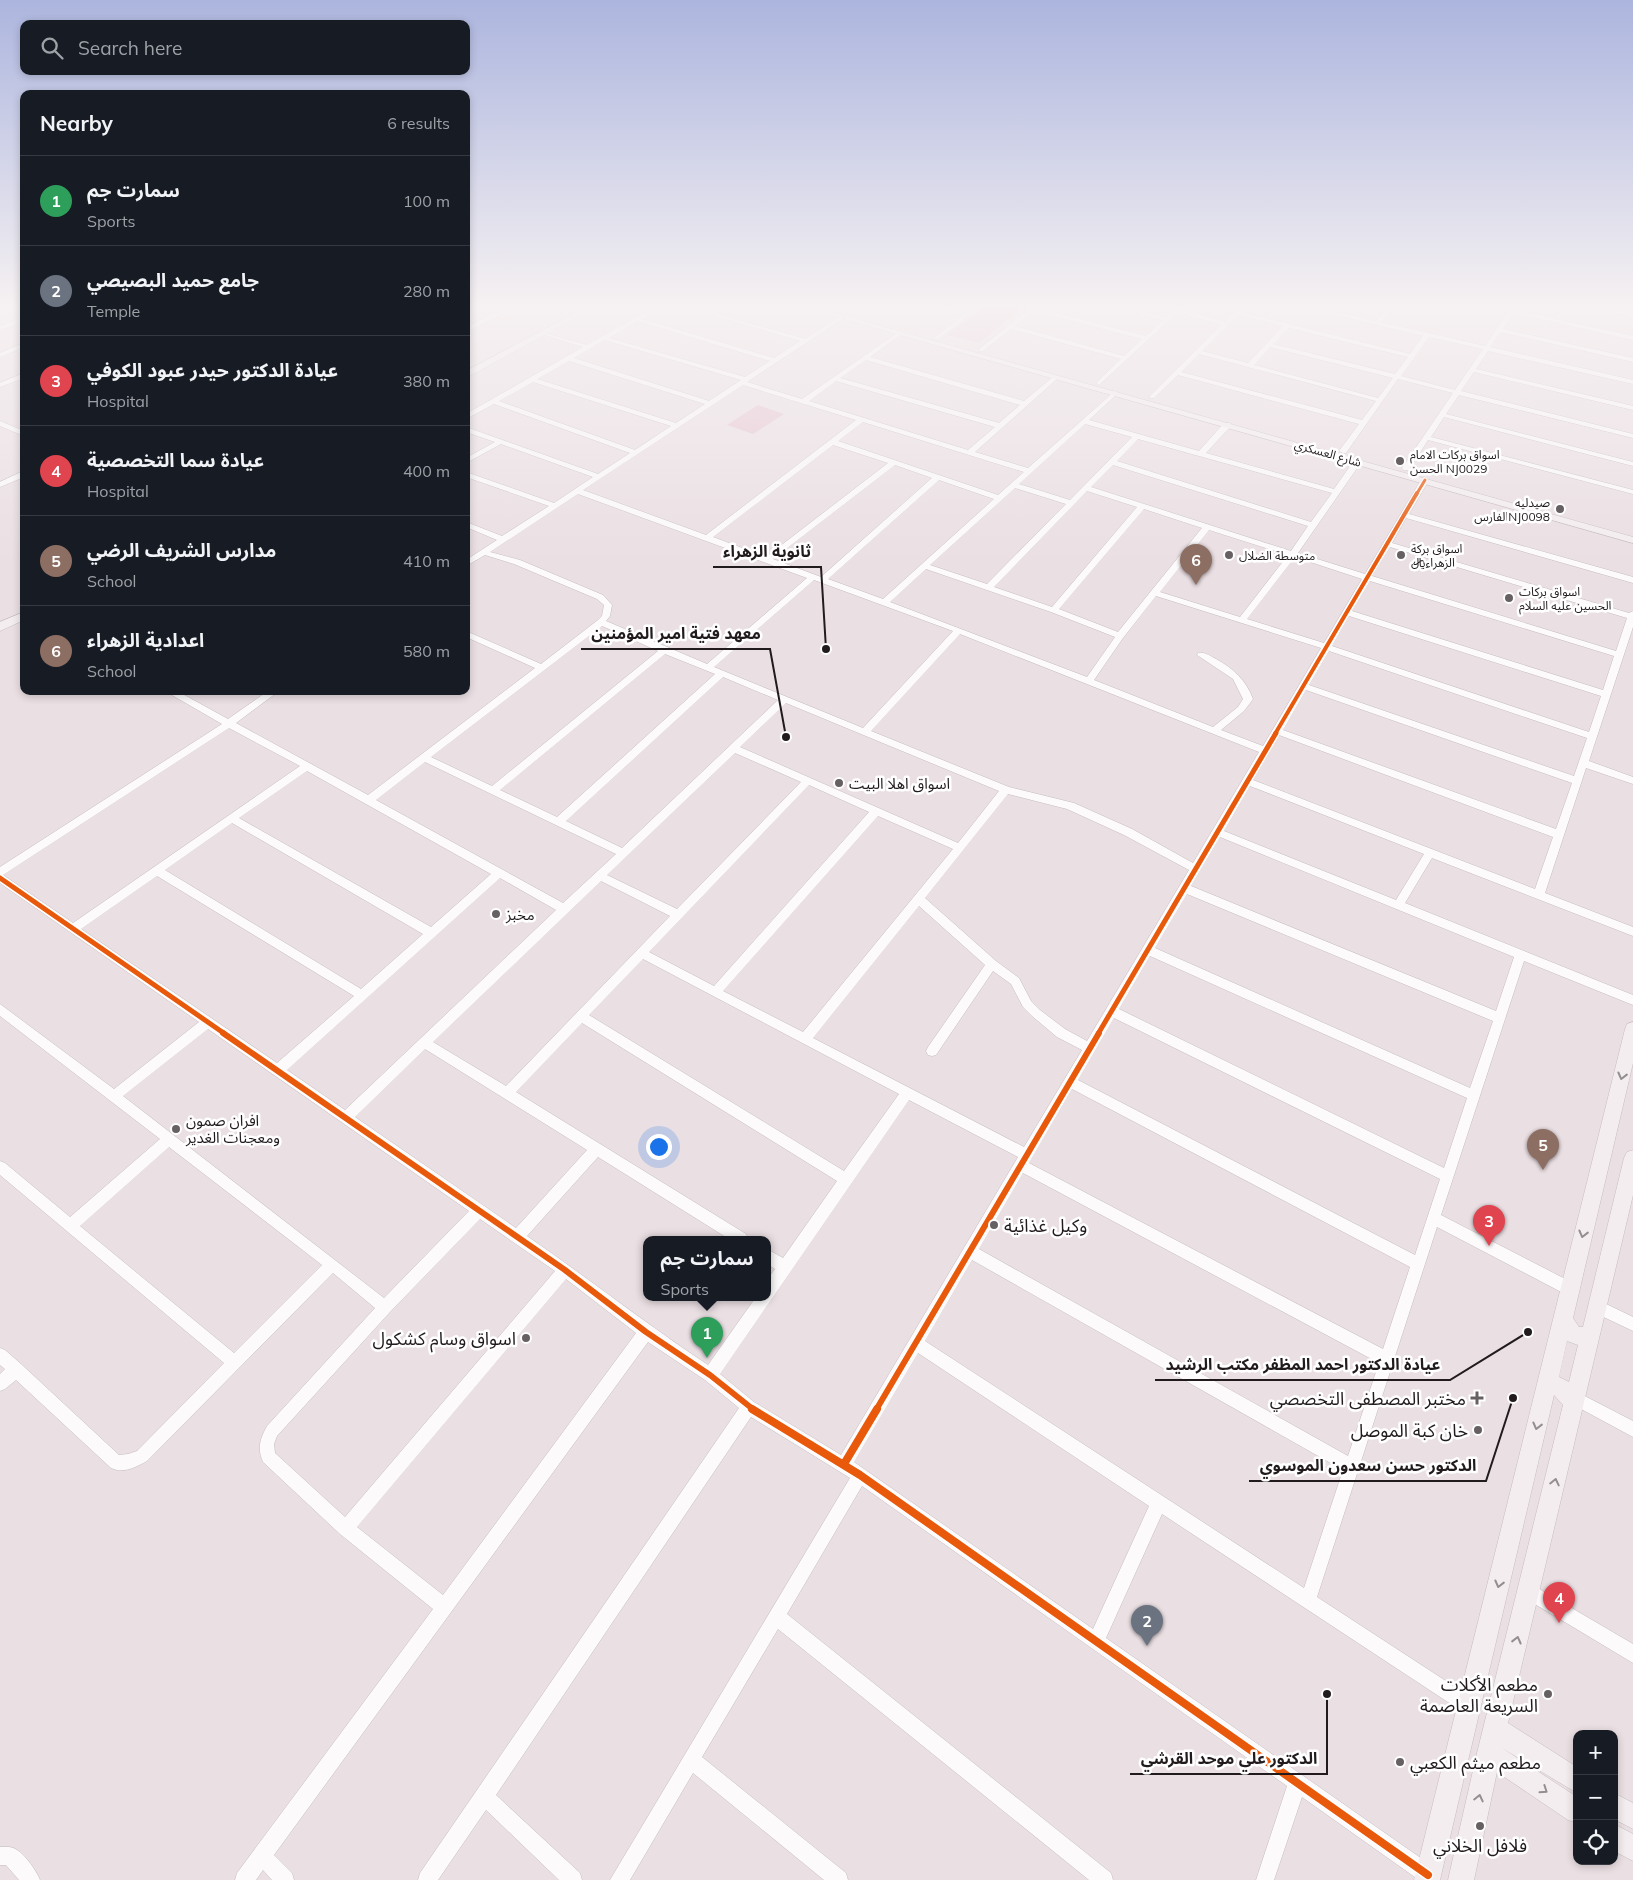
<!DOCTYPE html>
<html lang="en">
<head>
<meta charset="utf-8">
<style>
  body { margin:0; font-family:Mulish,"Noto Sans Arabic",sans-serif; background:#242831; color:#f1f3f6 }
  .controls { position:absolute; right:15px; bottom:15px; display:grid; overflow:hidden; border-radius:10px; box-shadow:0 2px 8px #0003 }
  .controls button { width:45px; height:45px; display:grid; place-items:center; padding:0; border:0; border-bottom:1px solid #363941; background:#171b24; color:#f1f3f6; font:25px sans-serif }
  .you { position:absolute; left:658px; top:1146px; width:18px; height:18px; margin:-12px; border:4px solid #fff; border-radius:50%; background:#1a73e8; box-shadow:0 0 0 8px #1a73e833 }
  .badge { display:grid; place-items:center; width:32px; height:32px; border-radius:50%; background:#ea580c; color:#fff; font-size:16px; font-weight:700 }
  .pin { position:absolute; translate:-50% -41px; filter:drop-shadow(0 1px 2px #0008) }
  .pin::after { content:''; position:absolute; top:26px; width:18px; height:15px; background:inherit; clip-path:polygon(0 0,100% 0,50% 100%) }
  .popup { position:absolute; left:643px; top:1236px; width:128px; height:65px; box-sizing:border-box; display:grid; place-content:center; border-radius:10px; background:#171b24; filter:drop-shadow(0 1px 4px #0005); font-size:16px; white-space:nowrap; color:#9ea1a6 }
  .popup b { font-size:19px; color:#f1f3f6 }
  .popup::after { content:''; position:absolute; left:50%; top:100%; margin-left:-10px; border:10px solid transparent; border-top-color:#171b24 }
  .list { margin:0; padding:0; list-style:none }
  h2 { display:flex; justify-content:space-between; align-items:center; height:65px; margin:0; padding:0 20px; font-size:21px }
  h2 small { font-size:16px; font-weight:400; color:#9ea1a6 }
  .list li { display:grid; grid-template-columns:32px 1fr auto; gap:15px; align-items:center; box-sizing:border-box; height:90px; padding:0 20px; border-top:1px solid #363941 }
  .list b { display:block; font-size:19px; white-space:nowrap }
  .list p { margin:0; font-size:16px; white-space:nowrap; color:#9ea1a6 }
  .list em { font-size:16px; font-style:normal; color:#9ea1a6 }
  .icon { flex:none; width:28px; height:28px; fill:none; stroke:currentColor; stroke-width:2; stroke-linecap:round; stroke-linejoin:round }
  .map { position:relative; flex:none; width:1633px; height:1880px; overflow:hidden }
  .search { position:absolute; background:#171b24; box-shadow:0 2px 8px #0003; left:20px; top:20px; width:450px; height:55px; display:flex; align-items:center; gap:12px; box-sizing:border-box; padding:0 18px; border-radius:10px; color:#9ea1a6; font-size:19px }
  .panel { position:absolute; background:#171b24; box-shadow:0 2px 8px #0003; left:20px; top:90px; width:450px; height:605px; border-radius:10px }
  .map>svg:first-child { display:block }
  .green { fill:#e5c4d0 }
  .lines { fill:none; stroke-linecap:round; stroke-linejoin:round }
  .street-casing { stroke:#c5bdc0; stroke-width:1 }
  .secondary-casing { stroke:#c5bdc0; stroke-width:1 }
  .street { fill:#fcfafb; fill-rule:evenodd }
  .secondary { fill:#f3edf0; fill-rule:evenodd }
  .cycleway-far4-casing { stroke:#fff; stroke-width:5 }
  .cycleway-far3-casing { stroke:#fff; stroke-width:6 }
  .cycleway-far2-casing { stroke:#fff; stroke-width:8 }
  .cycleway-far1-casing { stroke:#fff; stroke-width:9 }
  .cycleway-casing { stroke:#fff; stroke-width:11 }
  .cycleway-far4 { stroke:#e8590c; stroke-width:3 }
  .cycleway-far3 { stroke:#e8590c; stroke-width:4 }
  .cycleway-far2 { stroke:#e8590c; stroke-width:5 }
  .cycleway-far1 { stroke:#e8590c; stroke-width:6 }
  .cycleway { stroke:#e8590c; stroke-width:8 }
  .oneway { stroke:#948e91 }
  .poi-dot { fill:#676062; stroke:#fff; stroke-width:2 }
  .labels { text-anchor:middle; dominant-baseline:central; stroke-width:5; stroke-linejoin:round; paint-order:stroke }
  .far-street-label { font-size:12px; fill:#211b1d; stroke:#fff }
  .far-poi-label { font-size:12px; fill:#211b1d; stroke:#fff; text-anchor:start }
  .poi-label { font-size:15px; fill:#211b1d; stroke:#fff; text-anchor:start }
  .near-poi-label { font-size:18px; fill:#211b1d; stroke:#fff; text-anchor:end }
  .leader { fill:none; stroke:#211b1d; stroke-width:2 }
  .callout-dot { fill:#211b1d; stroke:#fff; stroke-width:2 }
  .callout-label { font-size:16px; text-anchor:middle; font-weight:bold; fill:#211b1d; stroke:#fff; stroke-width:5; stroke-linejoin:round; paint-order:stroke }
</style>
</head>
<body>
<div class="map">
<svg width="1633" height="1880" viewBox="0 0 1633 1880">
  <rect width="100%" height="100%" fill="#eadfe3"/>
  <!-- green -->
  <g class="green">
    <polygon points="990,303 1028,303 979,343 947,335"/>
    <polygon points="758,405 784,414 753,434 727,425"/>
  </g>
  <g class="lines">
    <defs>
      <g id="street">
        <polygon points="2,303 10,303 24,308 24,312"/>
        <polygon points="516,303 523,303 466,332 466,327"/>
        <polygon points="538,303 546,303 572,313 567,314"/>
        <path d="M661 303H668L642 319 774 358 800 341 671 303H680L805 339 840 316H844V318L747 382 802 399 900 331 902 332V334L870 357 1024 401 1054 376H1058V378L975 452 1028 468 1115 391 1118 393 1117 394 1089 420 1199 451 1224 423H1230V427L1206 453 1334 489 1355 459H1361L1362 461 1298 553 1365 574 1421 480 1425 478 1429 480 1409 514 1633 577V583L1406 518 1392 543 1629 613 1633 611V627L1589 761 1633 777V784L1586 768 1545 893 1633 927V936L1432 858 1405 903 1633 995V1005L1524 961 1441 1215 1575 1284 1577 1289 1575 1294 1570 1296 1565 1294 1437 1227 1317 1597 1475 1700 1478 1706 1475 1712 1469 1715 1463 1712 1162 1514 1106 1638 1435 1868 1437 1875 1435 1880H1419L1302 1797 1274 1880H1256L1287 1786 862 1486 787 1614 1111 1873 1113 1880H1089L778 1629 702 1757 846 1873 848 1880H824L693 1773 630 1880H610L850 1478 751 1417 496 1795 580 1873 582 1880H559L486 1810 438 1880H418L420 1873 739 1408 705 1380 648 1342 274 1855 292 1873 294 1880H272L263 1870 256 1880H235L237 1873 433 1609 340 1534 263 1462C257 1448 260 1439 267 1426L375 1308 333 1273 147 1461C136 1467 124 1474 111 1468L16 1380 5 1389 0 1391V1374L5 1369 0 1365V1348L5 1350 21 1364 119 1455 128 1454 137 1451 224 1363 0 1175V1161L5 1163 70 1217 160 1139 0 1016V1004L114 1089 199 1022 0 883V867L222 724 165 691H177L228 719 268 691H279L236 723 368 795 535 668 466 637V631L541 664 598 620 602 616 604 605 597 599 514 564 485 555 466 566V560L497 540 466 527V522L502 536 549 506 466 477V472L554 503 593 477 501 444 466 463V458L495 442 466 432V427L598 474 630 453 494 404 466 419V414L583 347 541 334V332L587 345ZM637 321 770 361 745 377 609 338ZM604 340 741 380 709 401 574 358ZM866 360 1020 405 999 423 840 378ZM569 361 705 404 676 423 537 379ZM836 381 995 427 968 450 809 401ZM533 382 671 426 635 450 499 401ZM743 385 856 420 706 535 583 490ZM863 422 1024 472 998 495 838 441ZM1085 424 1132 437 1070 500 1019 484ZM1138 439 1332 493 1311 522 1117 461ZM833 445 888 463 766 557 713 537ZM895 465 932 478 821 577 773 559ZM1113 465 1308 526 1291 551 1091 487ZM939 480 994 499 883 599 828 579ZM1015 488 1066 504 987 584 930 565ZM1087 491 1137 507 1052 607 994 587ZM578 494 807 578 707 664 606 621 610 616 612 605 603 595 520 560 490 552ZM1144 509 1202 528 1118 632 1059 609ZM1209 530 1288 555 1240 617 1160 592ZM1390 547 1627 618 1616 651 1372 576ZM1295 557 1362 579 1324 643 1247 619ZM926 569 1051 612 1115 637 1087 677 890 602ZM814 580 953 631 863 728 714 667ZM1370 581 1614 656 1603 690 1352 611ZM1156 596 1321 648 1263 746 1221 730 1244 711 1253 699C1246 680 1234 669 1216 659 1210 656 1205 652 1198 653L1197 655 1233 679 1243 699 1238 707 1213 727 1094 680 1123 638ZM1349 616 1601 696 1589 732 1332 646ZM602 626 658 651 492 786 431 757ZM960 634 1259 752 1193 863 1132 829 1074 803 1009 787 871 731ZM1329 651 1587 738 1574 776 1309 685ZM665 654 715 674 557 817 500 790ZM723 677 778 700 622 848 566 821ZM1306 690 1572 783 1556 829 1283 730ZM786 703 999 791 958 843 740 747ZM229 728 300 766 73 923 3 875ZM1279 735 1553 837 1535 889 1253 780ZM735 753 801 782 677 909 607 875ZM425 762 616 854 563 903 376 800ZM307 771 491 874 431 927 239 818ZM809 785 869 812 714 986 649 952ZM1250 786 1424 854 1396 900 1224 831ZM1008 794 1067 809 1124 835 1189 870 1087 1041 1065 1029 1040 1010 1031 1001 1019 978 996 961 925 898ZM878 816 953 849 803 1032 723 991ZM232 823 423 934 361 989 165 870ZM1220 837 1514 957 1496 1011 1191 886ZM157 876 354 996 277 1063 81 929ZM500 878 556 910 345 1110 287 1070ZM601 881 670 916 506 1086 433 1042ZM1187 894 1493 1021 1470 1088 1155 948ZM919 906 985 965 928 1047 926 1051 928 1055 932 1056 936 1055 993 971 1011 984 1023 1007 1032 1016 1057 1037 1082 1050 1024 1147 813 1038ZM1150 956 1467 1098 1444 1168 1119 1009ZM643 959 899 1094 844 1171 589 1015ZM1114 1018 1440 1179 1415 1255 1078 1080ZM582 1023 837 1181 783 1258 767 1249V1264L775 1269 767 1280V1297H756L708 1365C646 1324 588 1278 527 1236L598 1157 729 1239H748L746 1234 516 1092ZM208 1029 469 1211 384 1298 123 1096ZM425 1049 587 1150 516 1228 355 1117ZM1072 1089 1410 1267 1383 1349 1029 1163ZM909 1100 1018 1157 841 1455 754 1402 720 1374ZM169 1147 322 1265 234 1353 80 1226ZM1023 1173 1379 1363 1348 1456 979 1249ZM480 1219 555 1271 345 1517 275 1453 274 1444 277 1436 390 1312ZM972 1260 1343 1470 1304 1588 925 1341ZM566 1279 636 1333 443 1595 357 1527ZM918 1353 1149 1506 1093 1629 854 1462Z"/>
        <polygon points="916,303 925,303 966,313 980,303 986,303 937,340 935,339 935,337 962,316"/>
        <path d="M1037 303H1043L1037 308 1146 336 1163 320 1096 303H1105L1166 317 1181 303H1187L1181 309 1225 322 1244 303H1250L1241 312 1410 354 1423 336 1287 303H1297L1376 321 1392 303H1398L1381 322 1485 346 1514 303H1520L1515 310 1633 336V340L1513 313 1503 329 1633 358V362L1501 332 1490 347 1633 380V384L1488 351 1476 369 1633 406V410L1474 372 1461 391 1633 434V438L1459 395 1446 414 1633 462V466L1444 417 1431 437 1633 490V494L1428 440 1409 470H1403L1402 468 1453 393 1398 379 1346 453H1343L1339 451 1359 424 1178 375 1154 398H1150V396L1221 325 1178 312 1099 385 1096 383 1097 382 1121 359 1011 329 983 351H979V349ZM1033 311 1142 339 1124 356 1015 326ZM1238 315 1283 326 1248 363 1202 351ZM1289 328 1408 357 1395 374 1273 344ZM1429 337 1483 349 1455 390 1401 376ZM1270 347 1393 378 1378 398 1254 365ZM1199 354 1376 401 1362 420 1181 372Z"/>
        <polygon points="1573,303 1583,303 1633,313 1633,317"/>
        <polygon points="24,317 24,321 0,330 0,326"/>
        <polygon points="24,343 24,347 0,357 0,353"/>
        <polygon points="24,373 24,378 0,387 0,383"/>
        <polygon points="0,421 24,431 24,436 0,426"/>
        <polygon points="21,472 24,472 24,477 0,487 0,482"/>
        <polygon points="1596,1299 1633,1317 1633,1331 1591,1311 1589,1306 1591,1301"/>
        <polygon points="1575,1391 1633,1421 1633,1437 1570,1403 1568,1398 1570,1393"/>
        <polygon points="1529,1583 1633,1644 1633,1663 1523,1597 1521,1591 1523,1585"/>
        <path d="M0 1847C6 1847 12 1846 17 1850 26 1856 36 1870 40 1880H19L6 1865H0Z"/>
      </g>
      <g id="secondary">
        <polygon points="594,303 603,303 466,378 466,371"/>
        <polygon points="787,303 799,303 1633,537 1633,543"/>
        <polygon points="24,612 24,620 0,631 0,622"/>
        <path d="M1633 1022V1063L1573 1318 1579 1327H1583L1624 1158 1627 1152 1633 1150V1195L1508 1723 1577 1767V1793L1502 1748 1577 1797V1823L1568 1820 1497 1772 1474 1880H1448L1477 1753 1563 1405 1554 1395 1440 1880H1414L1625 1029 1627 1024ZM1567 1341 1578 1345 1569 1382 1559 1377Z"/>
        <polygon points="1614,1793 1633,1803 1633,1829 1614,1819"/>
        <polygon points="1614,1824 1633,1834 1633,1861 1614,1851"/>
      </g>
    </defs>
    <!-- street casing -->
    <use href="#street" class="street-casing"/>
    <!-- secondary casing -->
    <use href="#secondary" class="secondary-casing"/>
    <!-- street -->
    <use href="#street" class="street"/>
    <!-- secondary -->
    <use href="#secondary" class="secondary"/>
    <defs>
      <polyline id="cycleway-far4" points="1416,495 1425,480"/>
      <polyline id="cycleway-far3" points="1275,734 1417,493"/>
      <g id="cycleway-far2">
        <polyline points="0,878 225,1034"/>
        <polyline points="1098,1034 1276,733"/>
      </g>
      <g id="cycleway-far1">
        <polyline points="223,1033 565,1270 646,1332 710,1375 754,1410"/>
        <polyline points="876,1410 1099,1033"/>
      </g>
      <g id="cycleway">
        <polyline points="752,1409 860,1475 1428,1875"/>
        <polyline points="844,1464 877,1409"/>
      </g>
    </defs>
    <!-- cycleway-far4 casing -->
    <use href="#cycleway-far4" class="cycleway-far4-casing"/>
    <!-- cycleway-far3 casing -->
    <use href="#cycleway-far3" class="cycleway-far3-casing"/>
    <!-- cycleway-far2 casing -->
    <use href="#cycleway-far2" class="cycleway-far2-casing"/>
    <!-- cycleway-far1 casing -->
    <use href="#cycleway-far1" class="cycleway-far1-casing"/>
    <!-- cycleway casing -->
    <use href="#cycleway" class="cycleway-casing"/>
    <!-- cycleway-far4 -->
    <use href="#cycleway-far4" class="cycleway-far4"/>
    <!-- cycleway-far3 -->
    <use href="#cycleway-far3" class="cycleway-far3"/>
    <!-- cycleway-far2 -->
    <use href="#cycleway-far2" class="cycleway-far2"/>
    <!-- cycleway-far1 -->
    <use href="#cycleway-far1" class="cycleway-far1"/>
    <!-- cycleway -->
    <use href="#cycleway" class="cycleway"/>
  </g>
  <!-- one-way arrows -->
  <defs><path id="oneway-chevron" d="M-2-3.5L2.5 0L-2 3.5" fill="none" stroke-width="1.6" stroke-linecap="round" stroke-linejoin="round" transform="scale(1.25)"/></defs>
  <g class="oneway">
    <use href="#oneway-chevron" transform="translate(1622 1076) rotate(104)"/>
    <use href="#oneway-chevron" transform="translate(1583 1234) rotate(104)"/>
    <use href="#oneway-chevron" transform="translate(1537 1426) rotate(104)"/>
    <use href="#oneway-chevron" transform="translate(1555 1482) rotate(-77)"/>
    <use href="#oneway-chevron" transform="translate(1499 1584) rotate(104)"/>
    <use href="#oneway-chevron" transform="translate(1517 1640) rotate(-76)"/>
    <use href="#oneway-chevron" transform="translate(1544 1790) rotate(34)"/>
    <use href="#oneway-chevron" transform="translate(1479 1798) rotate(-77)"/>
  </g>
  <!-- sky -->
  <linearGradient id="sky" x2="0" y2="1"><stop stop-color="#acb5de"/><stop offset="0.54" stop-color="#f6f1f2"/><stop offset="1" stop-color="#f6f1f2" stop-opacity="0"/></linearGradient>
  <rect width="1633" height="566" fill="url(#sky)"/>
  <!-- markers -->
  <g class="poi-dot">
    <circle cx="1400" cy="461" r="5"/>
    <circle cx="1560" cy="509" r="5"/>
    <circle cx="1229" cy="555" r="5"/>
    <circle cx="1401" cy="555" r="5"/>
    <circle cx="1509" cy="598" r="5"/>
    <circle cx="839" cy="783" r="5"/>
    <circle cx="496" cy="914" r="5"/>
    <circle cx="176" cy="1129" r="5"/>
    <circle cx="994" cy="1225" r="5"/>
    <circle cx="526" cy="1338" r="5"/>
    <path d="M1474.5 1390.5h5v5h5v5h-5v5h-5v-5h-5v-5h5z"/>
    <circle cx="1478" cy="1430" r="5"/>
    <circle cx="1548" cy="1694" r="5"/>
    <circle cx="1400" cy="1762" r="5"/>
    <circle cx="1480" cy="1826" r="5"/>
  </g>
  <g class="labels">
    <!-- far-street labels -->
    <g class="far-street-label">
      <text transform="translate(1328 453) rotate(16)">شارع العسكري</text>
    </g>
    <!-- far-poi labels -->
    <g class="far-poi-label">
      <text x="1410" y="454">اسواق بركات الامام<tspan x="1410" dy="14">الحسن NJ0029</tspan></text>
      <text x="1550" y="502" text-anchor="end">صيدليه<tspan x="1550" dy="14">الفارسNJ0098</tspan></text>
      <text x="1411" y="548">اسواق بركة<tspan x="1411" dy="14">الزهراء﷼</tspan></text>
      <text x="1239" y="555">متوسطة الضلال</text>
      <text x="1519" y="591">اسواق بركات<tspan x="1519" dy="14">الحسين عليه السلام</tspan></text>
    </g>
    <!-- poi labels -->
    <g class="poi-label">
      <text x="849" y="783">اسواق اهلا البيت</text>
      <text x="506" y="914">مخبز</text>
      <text x="186" y="1120">افران صمون<tspan x="186" dy="17">ومعجنات الغدير</tspan></text>
    </g>
    <!-- near-poi labels -->
    <g class="near-poi-label">
      <text x="1004" y="1225" text-anchor="start">وكيل غذائية</text>
      <text x="516" y="1338">اسواق وسام كشكول</text>
      <text x="1466" y="1398">مختبر المصطفى التخصصي</text>
      <text x="1468" y="1430">خان كبة الموصل</text>
      <text x="1538" y="1684">مطعم الأكلات<tspan x="1538" dy="21">السريعة العاصمة</tspan></text>
      <text x="1410" y="1762" text-anchor="start">مطعم ميثم الكعبي</text>
      <text x="1480" y="1845" text-anchor="middle">فلافل الخلاني</text>
    </g>
  </g>
  <!-- callouts -->
  <path class="leader" d="M826 649L821 567H713M786 737L770 649H581M1528 1332L1450 1380H1155M1513 1398L1486 1481H1249M1327 1694L1327 1774H1130"/>
  <g class="callout-dot">
    <circle cx="826" cy="649" r="5"/>
    <circle cx="786" cy="737" r="5"/>
    <circle cx="1528" cy="1332" r="5"/>
    <circle cx="1513" cy="1398" r="5"/>
    <circle cx="1327" cy="1694" r="5"/>
  </g>
  <g class="callout-label">
    <text x="767" y="557">ثانوية الزهراء</text>
    <text x="676" y="639">معهد فتية امير المؤمنين</text>
    <text x="1303" y="1370">عيادة الدكتور احمد المظفر مكتب الرشيد</text>
    <text x="1368" y="1471">الدكتور حسن سعدون الموسوي</text>
    <text x="1229" y="1764">الدكتور علي موحد القرشي</text>
  </g>
</svg>
<div class="controls">
<button>+</button>
<button>−</button>
<button><svg class="icon" aria-label="locate" viewBox="0 0 24 24"><circle cx="12" cy="12" r="6"/><path d="M12 2v4M12 18v4M2 12h4M18 12h4"/></svg></button>
</div>
<div class="you"></div>
<div class="pin badge" style="left:707px;top:1358px;background:#2e9e5b">1</div>
<div class="popup"><b>سمارت جم</b>Sports</div>
<div class="pin badge" style="left:1147px;top:1646px;background:#6b7280">2</div>
<div class="pin badge" style="left:1489px;top:1246px;background:#e0444e">3</div>
<div class="pin badge" style="left:1559px;top:1623px;background:#e0444e">4</div>
<div class="pin badge" style="left:1543px;top:1170px;background:#8d6e63">5</div>
<div class="pin badge" style="left:1196px;top:585px;background:#8d6e63">6</div>
<div class="search"><svg class="icon" aria-label="search" viewBox="0 0 24 24"><circle cx="10" cy="10" r="6"/><path d="M15 15l6 6"/></svg>Search here</div>
<section class="panel">
<h2>Nearby<small>6 results</small></h2>
<ul class="list">
<li><span class="badge" style="background:#2e9e5b">1</span><div><b>سمارت جم</b><p>Sports</p></div><em>100 m</em></li>
<li><span class="badge" style="background:#6b7280">2</span><div><b>جامع حميد البصيصي</b><p>Temple</p></div><em>280 m</em></li>
<li><span class="badge" style="background:#e0444e">3</span><div><b>عيادة الدكتور حيدر عبود الكوفي</b><p>Hospital</p></div><em>380 m</em></li>
<li><span class="badge" style="background:#e0444e">4</span><div><b>عيادة سما التخصصية</b><p>Hospital</p></div><em>400 m</em></li>
<li><span class="badge" style="background:#8d6e63">5</span><div><b>مدارس الشريف الرضي</b><p>School</p></div><em>410 m</em></li>
<li><span class="badge" style="background:#8d6e63">6</span><div><b>اعدادية الزهراء</b><p>School</p></div><em>580 m</em></li>
</ul>
</section>
</div>
</body>
</html>
